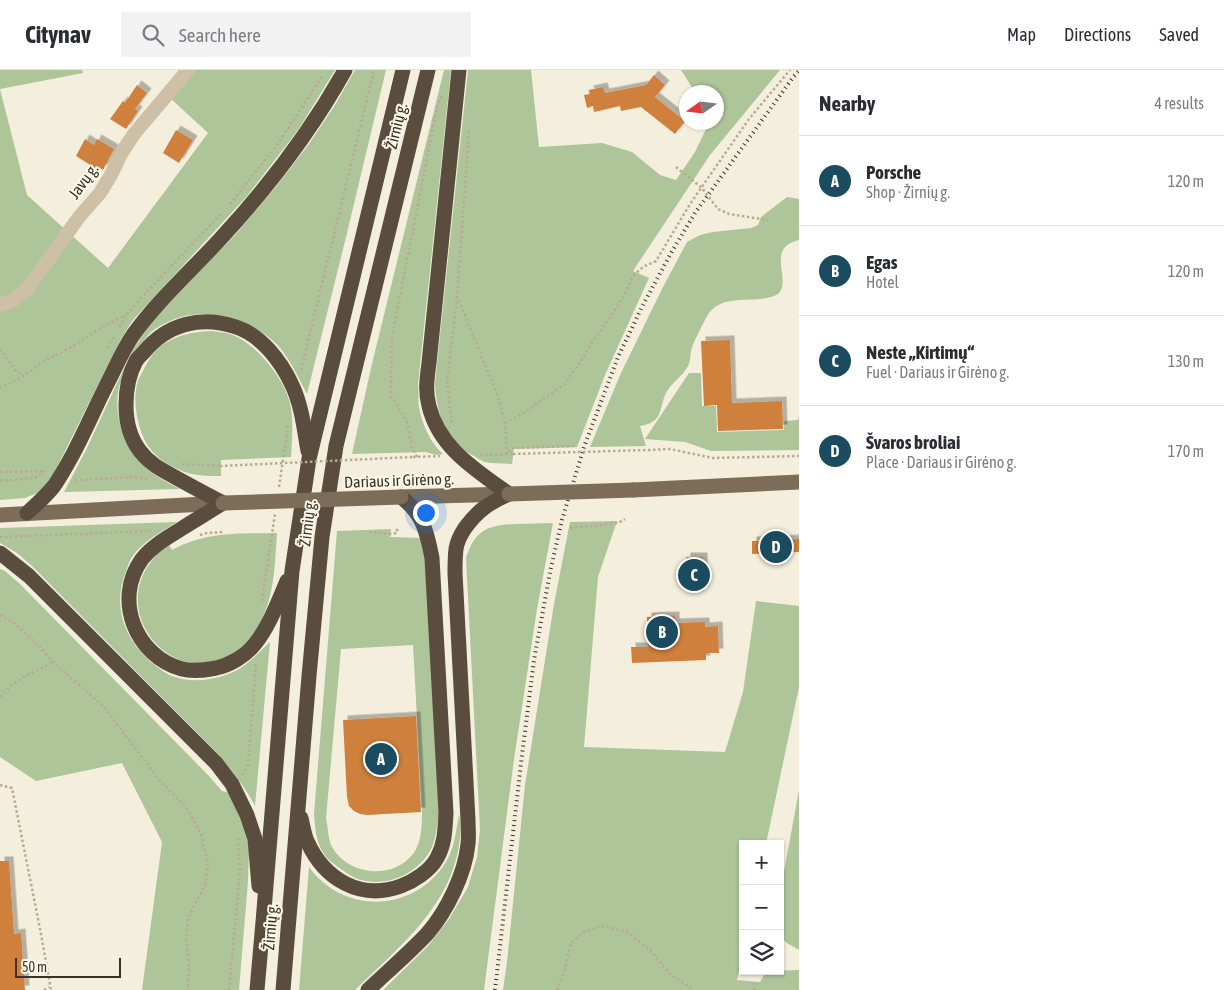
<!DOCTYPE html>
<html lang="en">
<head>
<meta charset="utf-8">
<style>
  body { margin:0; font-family:"Asap Condensed",sans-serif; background:#f2f2f3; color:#2b2b33 }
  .controls { position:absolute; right:15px; bottom:15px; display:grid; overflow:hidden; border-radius:0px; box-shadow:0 1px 4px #0004 }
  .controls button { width:45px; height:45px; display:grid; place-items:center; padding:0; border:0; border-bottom:1px solid #e1e1e2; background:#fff; color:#2b2b33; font:25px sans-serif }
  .compass { position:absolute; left:679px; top:15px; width:45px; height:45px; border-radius:50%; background:#fff; box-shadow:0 1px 4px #0004; rotate:256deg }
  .scale { position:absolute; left:15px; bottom:12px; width:106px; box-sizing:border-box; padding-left:5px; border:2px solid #393128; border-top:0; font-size:14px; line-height:18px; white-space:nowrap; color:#393128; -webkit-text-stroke:4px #fbf7e9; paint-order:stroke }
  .you { position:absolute; left:425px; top:442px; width:18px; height:18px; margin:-12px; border:4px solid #fff; border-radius:50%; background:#1a73e8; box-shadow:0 0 0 8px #1a73e833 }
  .badge { display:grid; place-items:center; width:32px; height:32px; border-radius:50%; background:#1a4b5e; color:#fff; font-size:16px; font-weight:700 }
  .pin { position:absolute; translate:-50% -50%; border:2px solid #fff; box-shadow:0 1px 5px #0006 }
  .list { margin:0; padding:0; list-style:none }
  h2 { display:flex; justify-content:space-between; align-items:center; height:65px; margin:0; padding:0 20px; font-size:21px }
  h2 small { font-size:16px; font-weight:400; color:#7c7c81 }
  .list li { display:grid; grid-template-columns:32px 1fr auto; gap:15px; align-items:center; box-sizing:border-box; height:90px; padding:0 20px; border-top:1px solid #e1e1e2 }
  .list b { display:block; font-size:19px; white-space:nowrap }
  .list p { margin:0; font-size:16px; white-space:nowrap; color:#7c7c81 }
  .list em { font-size:16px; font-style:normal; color:#7c7c81 }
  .icon { flex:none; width:28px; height:28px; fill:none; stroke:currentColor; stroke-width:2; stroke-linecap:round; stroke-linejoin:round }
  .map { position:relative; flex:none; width:799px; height:920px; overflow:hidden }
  header { display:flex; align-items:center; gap:30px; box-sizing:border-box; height:70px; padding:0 25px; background:#fff; border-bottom:1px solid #e1e1e2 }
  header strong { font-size:24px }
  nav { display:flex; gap:28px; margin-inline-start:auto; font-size:18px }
  .search { width:350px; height:45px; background:#f2f2f3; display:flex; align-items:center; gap:12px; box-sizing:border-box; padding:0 18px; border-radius:0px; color:#7c7c81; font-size:19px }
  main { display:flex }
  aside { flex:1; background:#fff }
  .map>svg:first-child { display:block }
  .green { fill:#aec59a; fill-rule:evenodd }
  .building { fill:#cf803e; filter:url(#shadow) }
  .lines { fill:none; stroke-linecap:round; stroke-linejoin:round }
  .path { stroke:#b9ab91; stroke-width:2.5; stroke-dasharray:2.5 2.5; stroke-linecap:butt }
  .street { stroke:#cdc0a7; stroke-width:14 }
  .primary { stroke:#7c6c58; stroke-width:15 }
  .highway { stroke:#5b4d3e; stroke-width:15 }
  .rail { stroke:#393128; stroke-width:4; stroke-dasharray:1 4; stroke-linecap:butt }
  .path-bridge { stroke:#b9ab91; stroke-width:2.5; stroke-dasharray:2.5 2.5; stroke-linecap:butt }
  .primary-bridge { stroke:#7c6c58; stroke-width:15 }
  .labels { text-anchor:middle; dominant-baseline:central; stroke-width:4; stroke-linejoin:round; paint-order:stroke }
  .street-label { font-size:16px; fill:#393128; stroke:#fbf7e9 }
</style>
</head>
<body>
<header>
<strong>Citynav</strong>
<div class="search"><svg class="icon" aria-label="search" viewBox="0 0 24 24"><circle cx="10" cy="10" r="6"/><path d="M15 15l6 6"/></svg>Search here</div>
<nav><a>Map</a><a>Directions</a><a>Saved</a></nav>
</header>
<main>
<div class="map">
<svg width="799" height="920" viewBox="0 0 799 920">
  <defs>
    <filter id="shadow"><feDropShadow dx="4.5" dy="-4.5" stdDeviation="0" flood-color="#0004"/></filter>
  </defs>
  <rect width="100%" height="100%" fill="#f4eedc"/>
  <!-- green -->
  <g class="green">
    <polygon points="0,0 82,0 83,3 0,19 27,125 108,198 208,63 169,27 192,0 335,0 298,60 247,126 132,251 120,271 53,405 40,422 25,428 0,430"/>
    <path d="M355 0H386L347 163 307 324C298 307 287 282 272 270 241 244 196 234 160 256 147 263 140 275 133 287 127 296 121 307 119 318 113 341 123 371 137 389 148 403 165 411 180 419L64 422 87 378 132 281 147 259 161 240 236 164 275 118 309 74 335 35Z"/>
    <path d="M444 0H451L418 314C419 322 418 331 419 338 422 354 431 374 443 384L436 385 426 382 352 384 371 298Z"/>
    <path d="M468 0H531L539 77 602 73 632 82 660 105 676 110 695 82 709 53 716 52V22H695L681 0H780L710 85 633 201 649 208 605 305 577 377 514 379 512 394C504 393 494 394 485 392 481 391 476 387 472 385 445 371 436 341 435 313Z"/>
    <path d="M787 127 799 129V170C764 178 793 210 778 224 775 226 770 227 767 228 748 232 723 225 709 243 705 249 695 270 692 277 690 283 691 290 688 296 683 306 672 312 666 323 662 330 662 341 657 348 652 353 647 355 640 356L646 376 590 377 621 303 662 219 687 172 700 165 713 162 751 158 758 155 761 147Z"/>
    <path d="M211 261C217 262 224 262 230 264 256 273 283 307 290 333 294 351 292 369 291 387L221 390V406C208 406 192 406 180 400 166 395 152 384 145 371 137 354 132 329 138 311 139 308 141 304 143 301 147 292 153 282 161 276 176 265 192 262 211 261Z"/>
    <polygon points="689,303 701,303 702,336 716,336 717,362 784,360 784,351 798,350 799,346 799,380 711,381 685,372 645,369"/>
    <polygon points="617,451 598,507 584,677 725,682 743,622 756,531 799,536 799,617 766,774 743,774 743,884 737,910 760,912 764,905 769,901 799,900 799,920 503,920 507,892 525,715 554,534 570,452"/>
    <path d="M177 452C161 462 143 471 132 487 129 491 128 496 126 501 112 536 124 569 152 593 159 598 167 605 175 607 193 613 214 610 231 603 246 597 258 583 270 572L255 736C245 717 232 701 218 684L31 495 17 483 0 473V458Z"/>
    <path d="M553 453 537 539 514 689 484 920H383L428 876 449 849 468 817 477 787 480 760 466 488C475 459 489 455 517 454 529 454 541 453 553 453Z"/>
    <path d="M391 459 390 467 423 468 425 481 439 744C437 756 436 770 430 781 417 804 387 817 361 810 353 808 345 802 338 797 333 793 328 790 324 784 316 772 315 758 314 744L337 461ZM413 575 422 739C422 753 422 773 413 784 392 811 346 805 331 775 328 768 328 757 326 748L341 579Z"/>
    <path d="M277 463C275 489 275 517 265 542 255 568 236 588 208 592 201 593 192 594 185 592 151 581 129 544 141 510 146 496 156 483 169 475L172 480C208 461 238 464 277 463Z"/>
    <polygon points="0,499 5,501 20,514 208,705 222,721 231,723 247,764 249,781 248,811 239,920 142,920 162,772 122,693 36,711 0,687"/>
    <polygon points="799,720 799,880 787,873 780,866 780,823"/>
    <path d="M459 744C460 751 461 759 460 767 454 834 400 876 355 920H299L309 797C344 845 414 843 446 792 455 777 456 760 459 744Z"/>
  </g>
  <!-- building -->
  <g class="building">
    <polygon points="654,5 665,15 655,27 685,51 675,64 641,37 621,41 620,36 594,42 593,36 587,38 584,25 590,24 589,20 603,17 605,23 646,15"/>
    <polygon points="137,15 147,23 135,39 138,41 126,59 110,49 123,31 125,33"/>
    <polygon points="176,60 193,70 179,93 163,83"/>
    <polygon points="85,69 94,75 97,69 114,79 103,100 96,96 95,98 76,86"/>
    <polygon points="730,270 732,333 782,331 783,359 718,361 717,335 704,336 701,271"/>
    <polygon points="799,469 799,482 752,484 752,471"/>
    <polygon points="686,487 703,487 704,521 687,522"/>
    <polygon points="675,546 675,553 705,552 705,557 718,556 719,583 706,583 706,590 632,593 631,577 648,577 647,547"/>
    <polygon points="416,646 421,742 367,745 360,744 354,741 349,736 347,727 343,650"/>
    <polygon points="0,791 9,791 14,864 21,863 25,920 0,920"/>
  </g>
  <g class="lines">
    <!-- path -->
    <g class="path">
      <polyline points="469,61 457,226 497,324 505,353 507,384 512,378 576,376"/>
      <polyline points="676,97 702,118 718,139 729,144 768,150"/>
      <polyline points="230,134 277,75 323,5"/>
      <polyline points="119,257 127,244 142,227 221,144"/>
      <polyline points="107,278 114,266"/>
      <polyline points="0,279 15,300 24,306"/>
      <polyline points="301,300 374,0"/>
      <polyline points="0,318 24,306 44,291 70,278 102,257 126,245"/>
      <polyline points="452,353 447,312 457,227"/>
      <polyline points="505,353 524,343 546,327 565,314 584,286 592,272 600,262 624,226 633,206 643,197 656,191 690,134 749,49 790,0"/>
      <polyline points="648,380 670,379 713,388 799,386"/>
      <polyline points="480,385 513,384"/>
      <polyline points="413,387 440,386"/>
      <polyline points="417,387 412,377 407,352 391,326 392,267 434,52 438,34 442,25"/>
      <polyline points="182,394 220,396"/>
      <polyline points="0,402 44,401"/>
      <polyline points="75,410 135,407 147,409"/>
      <polyline points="0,411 34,408 45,401"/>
      <polyline points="279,417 288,357 287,353"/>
      <polyline points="570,458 618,453 625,449"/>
      <polyline points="369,462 390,464 397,463 397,457"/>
      <polyline points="200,465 207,463 224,462"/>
      <polyline points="0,467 151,461"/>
      <polyline points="262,531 275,444"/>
      <polyline points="0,545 14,553 40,577 53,592 103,636 149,696 158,709 186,737 201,764 208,795 205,815 188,848 186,870 189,893 188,920"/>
      <polyline points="0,627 11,616 24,607 53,592"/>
      <polyline points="242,705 248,695 256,593"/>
      <polyline points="0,715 12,718 41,864 51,920"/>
      <polyline points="44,920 49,917"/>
      <polyline points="229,920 240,800 238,767"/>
      <polyline points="557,920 563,905 571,873 584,862 602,856 627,862 651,881 670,904 694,920"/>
      <polyline points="754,920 755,913"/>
    </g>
    <!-- street -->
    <polyline class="street" points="0,235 12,231 28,218 79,147 100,123 111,105 122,82 134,64 188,0"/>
    <!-- primary -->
    <g class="primary">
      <polyline points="633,420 799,412"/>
      <polyline points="401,427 509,424"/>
      <polyline points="0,445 223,433"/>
    </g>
    <!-- highway -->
    <g class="highway">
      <path d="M223 433C206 424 189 415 173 406 160 399 149 393 140 381 130 368 126 351 126 335 126 320 129 304 136 291 138 288 141 285 144 282 167 254 201 245 236 257 261 265 281 291 292 315 302 336 304 359 308 381"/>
      <path d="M223 433C209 442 195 450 181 459 167 468 152 476 142 489 113 529 135 586 182 599 193 602 205 600 216 598 230 595 245 586 254 575 269 557 278 532 287 511"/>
      <path d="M27 443C36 435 46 426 54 416 61 406 67 395 73 384 85 361 95 338 106 316 115 299 122 281 133 265 159 229 192 200 222 167 269 116 311 61 345 0"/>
      <polyline points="0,483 29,506 216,693 232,714 247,745 255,769 259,816"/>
      <path d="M301 748C303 756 304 764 307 771 324 809 360 831 401 816 414 811 430 801 437 788 445 774 445 759 446 743L432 488C427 462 423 444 401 427"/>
      <polyline points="257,920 263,852 292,501 309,389 403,0"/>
      <polyline points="283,920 309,606 322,467 336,376 428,0"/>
      <path d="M368 920C387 902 409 883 427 864 447 841 465 804 468 774 469 766 468 758 468 750L455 503C455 496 455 487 456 479 457 472 461 464 465 458 478 440 489 433 509 424 476 400 439 378 429 336 425 322 427 308 429 293L459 0"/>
    </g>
    <!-- rail -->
    <polyline class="rail" points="495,920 522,685 534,590 551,497 562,450 584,377 618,287 643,235 671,183 695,143 794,6 799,1"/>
    <!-- path-bridge -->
    <g class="path-bridge">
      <polyline points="513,384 648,380"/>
      <polyline points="220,396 413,387"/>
    </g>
    <!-- primary-bridge -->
    <g class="primary-bridge">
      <polyline points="509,424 633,420"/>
      <polyline points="223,433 401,427"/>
    </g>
  </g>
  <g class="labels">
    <!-- street labels -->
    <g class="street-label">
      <text transform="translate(396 56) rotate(-76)">Žirnių g.</text>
      <text transform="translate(83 111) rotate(-54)">Javų g.</text>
      <text transform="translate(399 410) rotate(-2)">Dariaus ir Girėno g.</text>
      <text transform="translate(307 453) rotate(-83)">Žirnių g.</text>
      <text transform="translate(270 857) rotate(-85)">Žirnių g.</text>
    </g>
  </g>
</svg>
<div class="controls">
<button>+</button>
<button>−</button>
<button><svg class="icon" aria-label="layers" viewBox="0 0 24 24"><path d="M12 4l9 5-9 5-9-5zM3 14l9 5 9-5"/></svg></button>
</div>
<svg class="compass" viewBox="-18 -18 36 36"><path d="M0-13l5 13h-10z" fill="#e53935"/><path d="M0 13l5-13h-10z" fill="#7c7c81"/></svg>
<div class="scale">50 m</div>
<div class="you"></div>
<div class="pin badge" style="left:381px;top:689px">A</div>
<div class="pin badge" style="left:662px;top:562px">B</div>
<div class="pin badge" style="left:694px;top:505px">C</div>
<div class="pin badge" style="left:776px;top:477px">D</div>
</div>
<aside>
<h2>Nearby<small>4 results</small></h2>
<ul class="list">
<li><span class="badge">A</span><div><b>Porsche</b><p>Shop · Žirnių g.</p></div><em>120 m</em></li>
<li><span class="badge">B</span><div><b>Egas</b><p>Hotel</p></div><em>120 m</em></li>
<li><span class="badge">C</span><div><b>Neste „Kirtimų“</b><p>Fuel · Dariaus ir Girėno g.</p></div><em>130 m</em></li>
<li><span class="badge">D</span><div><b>Švaros broliai</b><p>Place · Dariaus ir Girėno g.</p></div><em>170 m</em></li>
</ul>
</aside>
</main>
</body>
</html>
